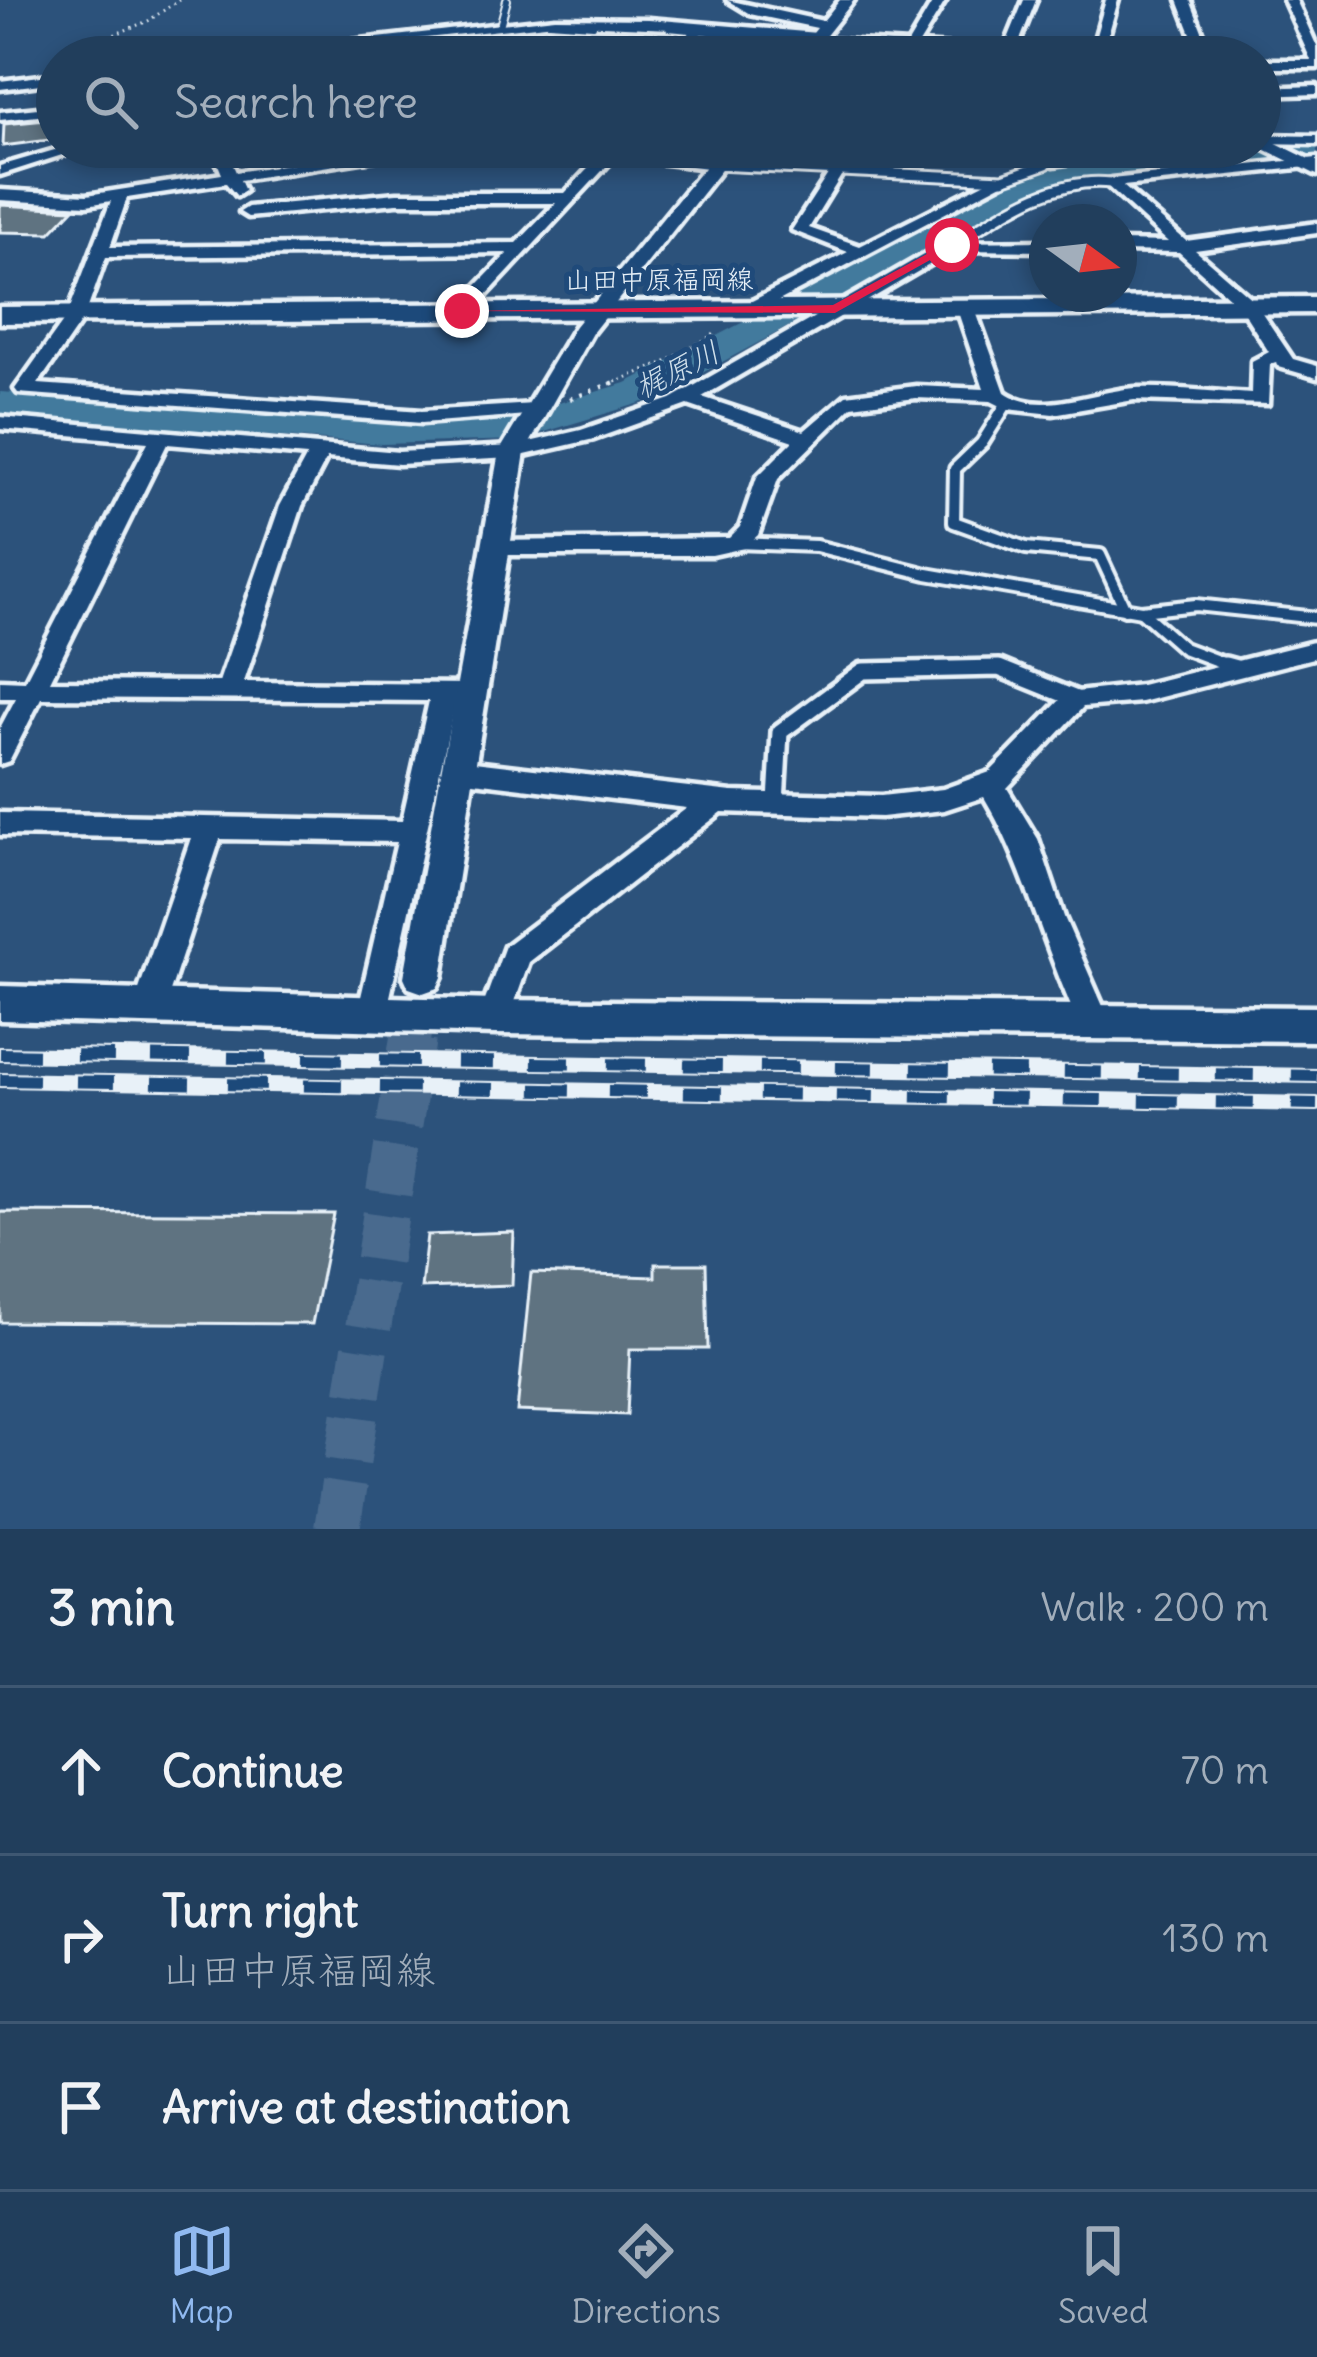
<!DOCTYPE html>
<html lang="en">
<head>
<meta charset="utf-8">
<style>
  body { margin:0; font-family:Delius,"Klee One",sans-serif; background:#294562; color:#f1f3f6 }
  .compass { position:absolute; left:1029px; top:204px; width:108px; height:108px; border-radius:50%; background:#213e5c; box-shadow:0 6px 18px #0003; rotate:105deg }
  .stop { position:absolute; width:36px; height:36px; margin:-27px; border:9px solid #e11d48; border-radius:50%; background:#fff }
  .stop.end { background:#e11d48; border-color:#fff; box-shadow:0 3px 12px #0008 }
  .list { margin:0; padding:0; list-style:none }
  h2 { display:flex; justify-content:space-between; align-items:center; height:156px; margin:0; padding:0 48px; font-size:51px }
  h2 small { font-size:39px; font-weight:400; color:#a2aebb }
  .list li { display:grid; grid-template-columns:78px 1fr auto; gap:36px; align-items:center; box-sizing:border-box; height:168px; padding:0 48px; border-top:3px solid #3e5772 }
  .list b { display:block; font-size:45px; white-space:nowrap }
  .list p { margin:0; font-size:39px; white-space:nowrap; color:#a2aebb }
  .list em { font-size:39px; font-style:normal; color:#a2aebb }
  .icon { flex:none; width:66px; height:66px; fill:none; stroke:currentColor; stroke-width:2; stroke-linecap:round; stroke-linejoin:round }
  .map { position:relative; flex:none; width:1317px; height:1529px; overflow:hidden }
  .search { position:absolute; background:#213e5c; box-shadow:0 6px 18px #0003; left:36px; right:36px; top:36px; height:132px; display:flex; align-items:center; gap:30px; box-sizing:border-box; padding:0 42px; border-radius:66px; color:#a2aebb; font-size:45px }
  .sheet { height:660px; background:#213e5c }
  nav { display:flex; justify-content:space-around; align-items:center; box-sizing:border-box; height:168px; border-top:3px solid #3e5772; background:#213e5c; font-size:33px; color:#a2aebb }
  nav a { display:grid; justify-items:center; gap:6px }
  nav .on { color:#90b9f0 }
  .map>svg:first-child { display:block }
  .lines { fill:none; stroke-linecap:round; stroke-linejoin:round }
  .stream { stroke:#84aac1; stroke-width:4.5 }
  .river { fill:#427a9d; fill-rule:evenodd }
  .building { fill:#5f7381; stroke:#e8f1f8; stroke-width:3 }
  .tertiary-tunnel-far1 { stroke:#486a8e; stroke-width:34; stroke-dasharray:34 18; stroke-linecap:butt }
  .tertiary-tunnel { stroke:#486a8e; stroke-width:46; stroke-dasharray:46 22; stroke-linecap:butt }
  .service-far3-casing { stroke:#e8f1f8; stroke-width:10 }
  .service-far2-casing { stroke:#e8f1f8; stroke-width:15 }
  .service-far1-casing { stroke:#e8f1f8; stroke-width:18 }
  .service-casing { stroke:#e8f1f8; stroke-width:24 }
  .minor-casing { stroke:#e8f1f8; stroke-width:9 }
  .tertiary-casing { stroke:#e8f1f8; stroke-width:9 }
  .secondary-casing { stroke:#e8f1f8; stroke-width:9 }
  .path-far1 { stroke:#e8f1f8; stroke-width:3; stroke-dasharray:1.5 4.5; stroke-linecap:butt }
  .path { stroke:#e8f1f8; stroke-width:4.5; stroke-dasharray:3 8; stroke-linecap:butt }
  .service-far3 { stroke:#1f4a7a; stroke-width:6 }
  .service-far2 { stroke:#1f4a7a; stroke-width:9 }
  .service-far1 { stroke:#1f4a7a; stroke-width:10 }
  .service { stroke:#1f4a7a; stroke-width:15 }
  .minor { fill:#1f4a7a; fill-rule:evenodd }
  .tertiary { fill:#1f4a7a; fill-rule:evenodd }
  .secondary { fill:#1f4a7a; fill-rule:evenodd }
  .rail-casing { stroke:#e8f1f8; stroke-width:16 }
  .rail { stroke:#1f4a7a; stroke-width:12; stroke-dasharray:38; stroke-linecap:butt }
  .route { fill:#e11d48 }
  .labels { text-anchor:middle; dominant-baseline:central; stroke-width:10; stroke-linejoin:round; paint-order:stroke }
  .far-street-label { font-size:27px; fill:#e8f1f8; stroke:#1f4a7a }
  .far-water-label { font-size:30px; font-style:italic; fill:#cfdfea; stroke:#1f4a7a }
</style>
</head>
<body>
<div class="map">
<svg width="1317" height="1529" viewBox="0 0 1317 1529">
  <rect width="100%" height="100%" fill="#2c527b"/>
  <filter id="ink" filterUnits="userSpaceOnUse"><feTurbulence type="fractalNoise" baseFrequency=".00833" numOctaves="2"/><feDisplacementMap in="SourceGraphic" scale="24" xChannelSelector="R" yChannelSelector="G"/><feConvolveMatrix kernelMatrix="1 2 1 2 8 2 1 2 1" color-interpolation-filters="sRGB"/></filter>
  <g filter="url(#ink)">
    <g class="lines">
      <!-- stream -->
      <polyline class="stream" points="909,46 919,46 948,0"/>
      <!-- river -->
      <polygon class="river" points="1317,143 1317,161 1126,173 1048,186 654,399 518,440 382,444 0,416 0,392 382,420 515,416 626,383 1030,173 1126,155"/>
    </g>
    <!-- building -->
    <g class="building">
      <polygon points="57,119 57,139 3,146 4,124"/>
      <polygon points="0,205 1,205 73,209 50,233 0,232"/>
      <polygon points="0,1212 334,1214 312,1324 0,1322"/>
      <polygon points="514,1232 512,1285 421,1288 427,1235"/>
      <polygon points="655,1264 706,1264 708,1349 630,1349 627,1415 517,1411 531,1273 655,1277"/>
    </g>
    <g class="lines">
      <!-- tertiary-tunnel-far1 -->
      <polyline class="tertiary-tunnel-far1" points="413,1041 423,977"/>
      <!-- tertiary-tunnel -->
      <polyline class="tertiary-tunnel" points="337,1529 413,1038"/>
      <defs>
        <g id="service-far3">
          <polyline points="549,22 593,25"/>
          <polyline points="500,26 507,0"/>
          <polyline points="669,28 813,42"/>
          <polyline points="716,165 754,167"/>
          <polyline points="839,167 850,147"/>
          <polyline points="1037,167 1054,161"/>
        </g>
        <g id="service-far2">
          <polyline points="716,165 1003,179 1046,164"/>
          <polyline points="837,171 841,164"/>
          <path d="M952 245C999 216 1053 176 1111 183"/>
        </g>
        <g id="service-far1">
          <polyline points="1007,403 982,443 955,469 954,522 1026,548 1100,555 1125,609"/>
          <polyline points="736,543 816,546 927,574 1141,611 1196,605 1317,618"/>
          <polyline points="1141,611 1183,648 1236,668"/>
          <polyline points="994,668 999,668"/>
        </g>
        <g id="service">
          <polyline points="1225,665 1236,668"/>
          <polyline points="776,802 780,732 863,671 999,668 1076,699"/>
        </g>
        <g id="minor">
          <polygon points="934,0 946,0 919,44 1004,49 1024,0 1036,0 1016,50 1082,57 813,46 809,40 706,31 669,57 655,57 694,30 555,24 250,57 210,57 555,18 649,19 817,33 822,39 908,44"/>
          <polygon points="1106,0 1118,0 1102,57 1090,57"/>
          <polygon points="1178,0 1190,0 1212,57 1200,57"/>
          <polygon points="1284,0 1296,0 1317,47 1317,68 1260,68 1260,60 1311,60"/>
          <polygon points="57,74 57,82 0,89 0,81"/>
          <polygon points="1317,86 1317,94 1260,96 1260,88"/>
          <polygon points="57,106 57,114 0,120 0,112"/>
          <polygon points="1260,135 1317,136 1317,144 1260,143"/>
          <polygon points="65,147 87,147 0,175 0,166"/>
          <path d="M211 147H225L236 172 393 148H612L723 165 716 169 615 157 468 315 462 316 453 311 456 307 508 253 106 257 85 316 38 384 422 411 533 404 543 410 540 414 422 423 18 393 15 389 67 316 111 201 87 205 0 200V190L87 195 222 174ZM393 156H600L565 193H397L248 207 240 212 248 217 397 203H556L517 243 110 247 127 198 226 183 237 196 245 191 240 180Z"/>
          <polygon points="1005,147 1026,147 1055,157 1165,147 1054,165"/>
          <path d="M1317 158V166L1123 186 1186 241 1317 223V233L1195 250 1254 301 1293 359 1317 366V378L1279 367 1276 362 1270 364 1268 404 1134 400 1053 414 1007 409 991 401 916 398 852 406 778 479 758 535 744 548 712 555H493L482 548 493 541 729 538 740 527 757 477 793 441 688 405 594 439 512 458 399 464 327 458 302 506 244 682 470 684 483 693 479 699 455 702 384 1024 373 1028 362 1024 357 1014 397 842 220 839 165 1007 160 1017 149 1021 138 1017 133 1007 191 838 0 835V813L402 821 429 701 41 698 9 761 0 764V728L16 698H0V680L25 681 148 442 0 429V417L399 452 512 446 581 430 671 399 946 242 1047 241V251L955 250 702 397 804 431 846 395 916 386 984 389 957 309 966 304 975 309 1005 392C1041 418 1096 390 1136 388 1174 387 1213 392 1251 394L1252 361 1269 352 1241 308 1179 252 1119 251V241L1168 242 1104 183 1111 179ZM167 444 307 456 280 506 219 682 50 681Z"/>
          <polygon points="832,168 844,171 809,228 860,246 998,176 1010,179 754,314 742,314 742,306 848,252 792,230"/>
          <path d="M1317 641V657L1141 702 1083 707 1007 788 1038 839 1064 917 1109 1020 1104 1030 1093 1034 1082 1030C1045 954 1027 869 984 797L944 810 881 817 722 812 529 962 506 1027 495 1031 484 1027 479 1017 505 946 687 808 457 780 447 777 443 770 447 763 457 760 732 792 881 796 943 789 990 772 1067 693 1141 685Z"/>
        </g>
        <g id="tertiary">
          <polygon points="727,0 823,21 840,0 854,0 809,57 794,57 817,28 750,14"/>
          <polygon points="1260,135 1317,163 1317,175 1260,147"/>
          <polygon points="721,147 739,147 592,333 525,452 442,977 437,988 423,993 409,988 404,977 499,452 575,326"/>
          <polygon points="0,986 495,1000 1317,1007 1317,1041 495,1034 0,1020"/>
        </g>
        <polygon id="secondary" points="1317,297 1317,313 0,323 0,307"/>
      </defs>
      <!-- service-far3 casing -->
      <use href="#service-far3" class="service-far3-casing"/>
      <!-- service-far2 casing -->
      <use href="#service-far2" class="service-far2-casing"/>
      <!-- service-far1 casing -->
      <use href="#service-far1" class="service-far1-casing"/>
      <!-- service casing -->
      <use href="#service" class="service-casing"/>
      <!-- minor casing -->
      <use href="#minor" class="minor-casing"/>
      <!-- tertiary casing -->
      <use href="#tertiary" class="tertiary-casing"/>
      <!-- secondary casing -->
      <use href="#secondary" class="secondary-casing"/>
      <!-- path-far1 -->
      <g class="path-far1">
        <polyline points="59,57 148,21 179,0"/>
        <polyline points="610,384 666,362 716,333"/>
      </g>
      <!-- path -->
      <polyline class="path" points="570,399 618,381"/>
      <!-- service-far3 -->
      <use href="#service-far3" class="service-far3"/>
      <!-- service-far2 -->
      <use href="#service-far2" class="service-far2"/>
      <!-- service-far1 -->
      <use href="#service-far1" class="service-far1"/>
      <!-- service -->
      <use href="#service" class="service"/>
      <!-- minor -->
      <use href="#minor" class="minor"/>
      <!-- tertiary -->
      <use href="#tertiary" class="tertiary"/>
      <!-- secondary -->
      <use href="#secondary" class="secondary"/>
      <defs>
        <g id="rail">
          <polyline points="0,1054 1317,1076"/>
          <polyline points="0,1080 1317,1104"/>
        </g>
      </defs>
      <!-- rail casing -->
      <use href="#rail" class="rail-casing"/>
      <!-- rail -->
      <use href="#rail" class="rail"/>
    </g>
  </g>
  <!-- route -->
  <polygon class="route" points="947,243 957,245 835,313 456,311 833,305"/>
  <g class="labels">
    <!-- far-street labels -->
    <g class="far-street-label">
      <text x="659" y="279">山田中原福岡線</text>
    </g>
    <!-- far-water labels -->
    <g class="far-water-label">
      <text transform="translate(677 369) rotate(-26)">梶原川</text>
    </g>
  </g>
</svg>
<svg class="compass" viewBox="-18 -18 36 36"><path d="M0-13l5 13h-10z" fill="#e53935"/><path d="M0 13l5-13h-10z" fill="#a2aebb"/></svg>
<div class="stop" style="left:952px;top:245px"></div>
<div class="stop end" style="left:462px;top:311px"></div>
<div class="search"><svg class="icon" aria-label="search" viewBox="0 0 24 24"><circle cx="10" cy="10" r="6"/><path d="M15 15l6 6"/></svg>Search here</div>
</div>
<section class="sheet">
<h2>3 min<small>Walk · 200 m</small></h2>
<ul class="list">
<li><svg class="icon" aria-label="ahead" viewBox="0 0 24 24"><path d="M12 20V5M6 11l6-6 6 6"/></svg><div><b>Continue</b></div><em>70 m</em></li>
<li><svg class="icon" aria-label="right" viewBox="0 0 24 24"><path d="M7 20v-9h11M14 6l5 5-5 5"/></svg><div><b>Turn right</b><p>山田中原福岡線</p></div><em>130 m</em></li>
<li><svg class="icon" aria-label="arrive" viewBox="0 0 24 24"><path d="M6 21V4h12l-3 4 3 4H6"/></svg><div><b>Arrive at destination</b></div></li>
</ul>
</section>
<nav>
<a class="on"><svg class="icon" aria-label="map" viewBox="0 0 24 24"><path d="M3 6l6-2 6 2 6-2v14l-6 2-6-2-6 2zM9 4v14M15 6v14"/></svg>Map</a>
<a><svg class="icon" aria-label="directions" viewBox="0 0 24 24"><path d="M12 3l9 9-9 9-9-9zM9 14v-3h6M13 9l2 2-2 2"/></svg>Directions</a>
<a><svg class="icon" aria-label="saved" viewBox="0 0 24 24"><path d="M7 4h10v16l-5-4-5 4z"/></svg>Saved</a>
</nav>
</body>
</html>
